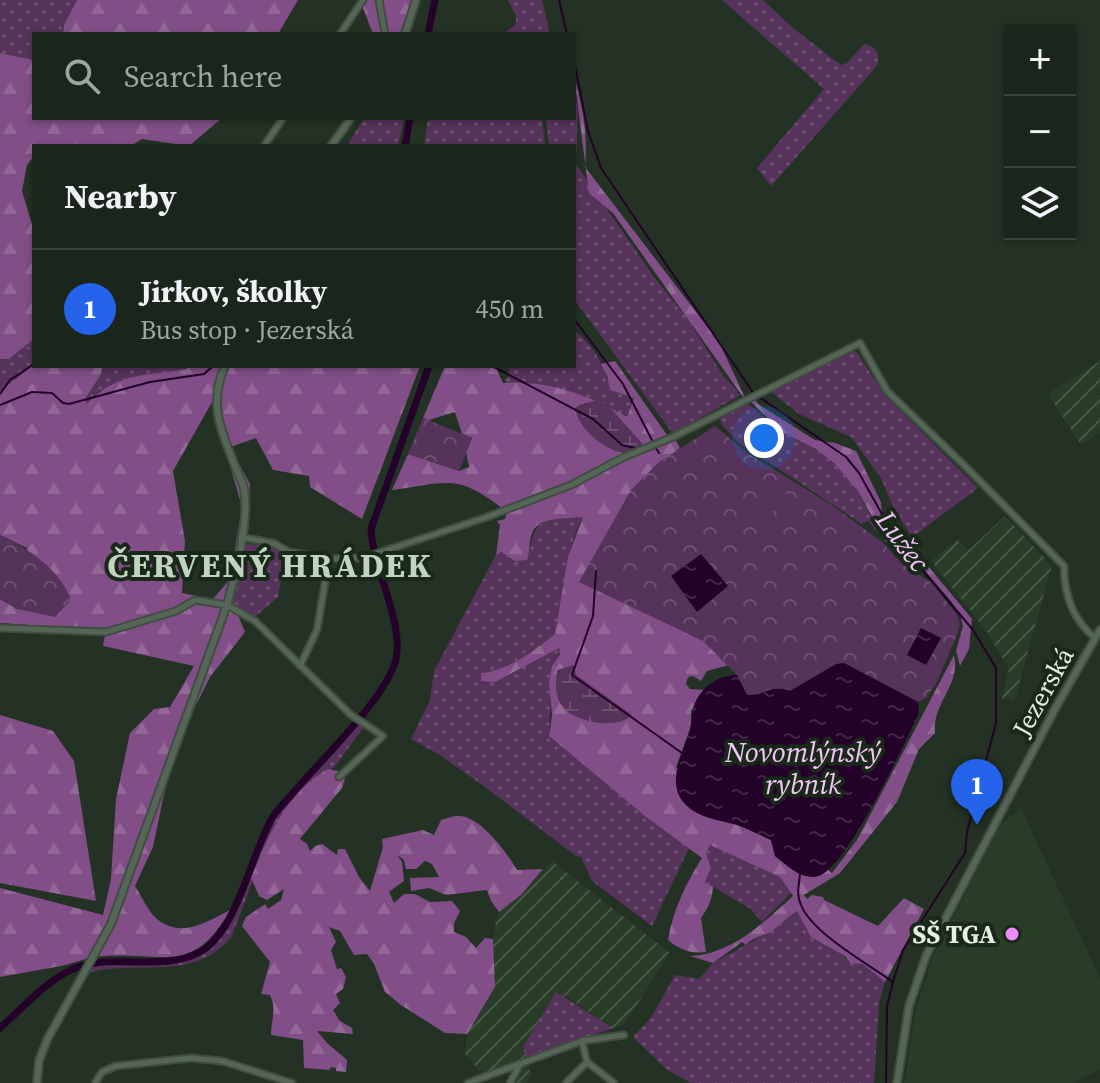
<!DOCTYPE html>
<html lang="en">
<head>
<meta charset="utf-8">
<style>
  body { margin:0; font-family:"Source Serif 4",serif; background:#232e24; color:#f1f3f6 }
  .controls { position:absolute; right:24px; top:24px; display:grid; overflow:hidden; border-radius:0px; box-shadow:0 2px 6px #0004 }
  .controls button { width:72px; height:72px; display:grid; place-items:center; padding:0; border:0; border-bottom:2px solid #38433a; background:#1a261b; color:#f1f3f6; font:40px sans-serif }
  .you { position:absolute; left:764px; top:438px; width:28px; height:28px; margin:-20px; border:6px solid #fff; border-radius:50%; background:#1a73e8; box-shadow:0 0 0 12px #1a73e833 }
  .badge { display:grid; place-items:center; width:52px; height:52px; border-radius:50%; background:#2563eb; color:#fff; font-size:26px; font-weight:700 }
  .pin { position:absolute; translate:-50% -66px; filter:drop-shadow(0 2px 4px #0008) }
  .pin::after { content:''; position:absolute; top:42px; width:28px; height:24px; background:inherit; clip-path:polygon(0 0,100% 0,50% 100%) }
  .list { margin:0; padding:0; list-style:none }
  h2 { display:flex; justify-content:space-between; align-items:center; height:104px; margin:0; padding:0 32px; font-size:34px }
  h2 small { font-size:26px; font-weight:400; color:#9fa5a3 }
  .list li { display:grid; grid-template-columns:52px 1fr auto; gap:24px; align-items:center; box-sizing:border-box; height:120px; padding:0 32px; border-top:2px solid #38433a }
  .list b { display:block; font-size:30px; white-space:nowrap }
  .list p { margin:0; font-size:26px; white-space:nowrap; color:#9fa5a3 }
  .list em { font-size:26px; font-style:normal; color:#9fa5a3 }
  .icon { flex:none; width:44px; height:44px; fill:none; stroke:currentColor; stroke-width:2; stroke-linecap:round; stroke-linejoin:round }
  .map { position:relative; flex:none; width:1100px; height:1083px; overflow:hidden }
  .search { position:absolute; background:#1a261b; box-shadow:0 2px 6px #0004; left:32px; top:32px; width:544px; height:88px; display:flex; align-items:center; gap:20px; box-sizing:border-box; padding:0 28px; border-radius:0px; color:#9fa5a3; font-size:30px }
  .panel { position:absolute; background:#1a261b; box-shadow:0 2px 6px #0004; left:32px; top:144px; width:544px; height:224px; border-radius:0px }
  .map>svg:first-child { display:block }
  .built { fill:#283c28 }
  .industrial { fill:url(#industrial-furrows) }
  .grass { fill:url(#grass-dots) }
  .forest { fill:url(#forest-firs); fill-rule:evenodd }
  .wetland { fill:url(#wetland-marsh) }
  .park { fill:url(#park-crowns) }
  .pitch { fill:#56335a }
  .water { fill:url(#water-ripples) }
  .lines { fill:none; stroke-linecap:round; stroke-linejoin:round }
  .stream { stroke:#230128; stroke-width:2 }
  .canal { stroke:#230128; stroke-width:7 }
  .minor-casing { stroke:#404d41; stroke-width:9 }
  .tertiary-casing { stroke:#404d41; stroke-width:10 }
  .minor { stroke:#566656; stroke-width:5 }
  .tertiary { stroke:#566656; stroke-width:6 }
  .poi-dot { fill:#ed8cf9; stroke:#1a281a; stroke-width:3 }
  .labels { text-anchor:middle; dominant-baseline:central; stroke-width:8; stroke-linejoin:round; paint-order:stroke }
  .street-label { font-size:26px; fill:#e5efe5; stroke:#1a281a }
  .poi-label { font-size:26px; font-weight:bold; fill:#e5efe5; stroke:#1a281a; text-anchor:end }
  .water-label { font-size:28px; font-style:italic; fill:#f2c6f6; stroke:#1a281a }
  .district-label { font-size:34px; font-weight:bold; letter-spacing:2px; fill:#c1d4c1; stroke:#1a281a }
</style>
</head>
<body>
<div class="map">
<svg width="1100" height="1083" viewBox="0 0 1100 1083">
  <defs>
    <pattern id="industrial-furrows" width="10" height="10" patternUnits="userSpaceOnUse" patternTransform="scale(2)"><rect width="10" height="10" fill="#283c28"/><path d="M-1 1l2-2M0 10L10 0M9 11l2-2" fill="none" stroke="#475847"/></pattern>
    <pattern id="grass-dots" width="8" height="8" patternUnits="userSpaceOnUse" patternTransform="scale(2)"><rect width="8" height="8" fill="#56335a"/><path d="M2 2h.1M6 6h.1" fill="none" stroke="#6e5172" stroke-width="1.8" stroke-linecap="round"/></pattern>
    <pattern id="forest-firs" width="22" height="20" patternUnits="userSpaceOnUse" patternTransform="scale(2)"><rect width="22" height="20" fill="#814e87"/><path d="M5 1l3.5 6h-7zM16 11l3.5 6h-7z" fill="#936898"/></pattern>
    <pattern id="wetland-marsh" width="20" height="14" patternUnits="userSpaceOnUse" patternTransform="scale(2)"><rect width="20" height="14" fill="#56335a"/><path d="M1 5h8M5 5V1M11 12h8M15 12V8" fill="none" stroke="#6e5172"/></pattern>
    <pattern id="park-crowns" width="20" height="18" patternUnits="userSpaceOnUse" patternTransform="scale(2)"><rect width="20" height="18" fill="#56335a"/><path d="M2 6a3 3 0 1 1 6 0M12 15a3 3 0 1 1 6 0" fill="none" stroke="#6e5172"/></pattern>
    <pattern id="water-ripples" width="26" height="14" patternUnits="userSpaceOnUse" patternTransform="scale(2)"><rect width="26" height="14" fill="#230128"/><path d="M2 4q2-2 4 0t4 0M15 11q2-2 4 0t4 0" fill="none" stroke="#432647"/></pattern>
  </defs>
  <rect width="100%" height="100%" fill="#233224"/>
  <!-- built -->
  <polygon class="built" points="1021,808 1100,978 1100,1070 1072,1083 904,1083 916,1009 934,955 1001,824"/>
  <!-- industrial -->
  <g class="industrial">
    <polygon points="1100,361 1100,433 1081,445 1048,394"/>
    <polygon points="1005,516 1052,566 1014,702 1002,698 1009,669 987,632 931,561 957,540 969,550"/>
    <polygon points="552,861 670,953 624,1025 613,1028 564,995 527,1059 531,1076 526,1083 512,1083 523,1062 484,1076 465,1054 467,1034 495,987 493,939 496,921 499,912 521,895"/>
  </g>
  <!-- grass -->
  <g class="grass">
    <polygon points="0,0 77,0 64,25 63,34 34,34 32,48 34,60 0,53"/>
    <polygon points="508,0 542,0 550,34 503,34 516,24 516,16"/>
    <path d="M722 0H763L794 29 841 65 847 63 864 44C876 45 882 57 876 67L771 186 757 168 824 89Z"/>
    <polygon points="574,93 578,109 576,164 654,277 688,319 724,377 737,390 737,394 742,394 673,434 574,299 574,146 549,146 546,118 574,118"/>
    <polygon points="364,118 404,118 398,146 347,146"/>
    <polygon points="428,118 542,118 545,146 424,146"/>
    <path d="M575 331C593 344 606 368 610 390L634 398 627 418C594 398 546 380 507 383L504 380 508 377 509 366H574Z"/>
    <polygon points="34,339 34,365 0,391 0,359 9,359"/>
    <polygon points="856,351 884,394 978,488 915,535 910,534 893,507 881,478 851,437 799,414 769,390 842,353"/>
    <polygon points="103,366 187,366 188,369 99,391 87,405 85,399 100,376"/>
    <polygon points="745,401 782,432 816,449 834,463 858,491 879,534 868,521 862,524 738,442 722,425 720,420 723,414"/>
    <path d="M583 517C564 553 564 596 555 634 534 651 509 670 482 673L481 680 559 647 560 655 552 666 549 681 551 696 549 736 646 817 689 848 652 926 592 881 581 857 576 856 485 787 440 755 411 739 430 700 434 671 496 555 500 552 515 561 530 550C535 513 551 520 583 517Z"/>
    <polygon points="248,544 271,546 285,555 278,597 255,617 245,613 233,603 246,545"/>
    <path d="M356 723 363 728 336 765 287 813 259 864 232 936C196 982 140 960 91 972L94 965C172 965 215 976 246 890 255 867 262 843 274 822 295 786 330 756 356 723Z"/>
    <polygon points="709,844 780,877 791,893 762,922 751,909 705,882 711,868 706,854"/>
    <polygon points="797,911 850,963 863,963 885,982 879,1003 874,1083 691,1083 666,1069 633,1037 651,1018 675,975 699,979 713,963 771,931"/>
    <polygon points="556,992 613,1028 527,1059 523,1047"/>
  </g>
  <!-- forest -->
  <g class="forest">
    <polygon points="77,0 298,0 278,34 63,34 64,25"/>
    <polygon points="360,0 412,0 404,34 373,34"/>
    <polygon points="0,53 34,60 34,118 222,118 189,146 142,139 131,146 34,146 34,156 27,165 22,191 34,231 34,339 9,359 0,359"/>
    <path d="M574 76C583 106 588 135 585 167L719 342 748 404 613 213 589 193Z"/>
    <path d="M615 361 667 435 675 439 680 448 675 452 627 586 790 691C776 686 768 688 755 695L733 664 707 671 701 681 693 676 688 677 686 684 690 689 705 690 691 711V726L676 767 740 826 771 840 775 856C790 868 810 886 827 869L832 873 857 840 954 655C961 686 932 703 935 733L919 749 897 802 840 873 804 895 807 899 812 895 823 897 824 900 878 926 904 898 924 909 885 982 863 964 850 963 845 956 811 937 797 911C787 917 780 926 770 932 761 937 753 937 746 945L742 942 713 963 690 956C732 954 763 923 793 896L780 877 710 845 706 853 711 868 705 882 713 887C712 900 708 908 701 918L706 952C691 954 680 950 668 940 673 910 686 883 702 858L646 817 549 736 552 715 549 681 552 666 560 655 559 648 495 682 481 681V673C509 670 534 651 555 634L568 557 583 517C568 519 538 516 532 533 529 541 530 551 527 560L515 561 501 552 496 555 500 525 497 521 505 519 507 512C457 473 452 482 392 490L408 454 459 471 469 467 466 452 472 438 462 434 455 412 429 420 423 418 445 366H495L503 383C548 380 589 395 627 417L634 398 610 390 607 376 601 364Z"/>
    <path d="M34 365 103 366 100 376 85 399 87 404C114 373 149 375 187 369V366H420L362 519 310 487 309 476 273 470 256 438 230 447 250 484 247 535 233 603 245 632 210 677 191 715 179 722 153 847 135 886C142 896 148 912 157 919 181 939 207 922 230 910 193 976 164 952 103 956 89 957 74 963 61 966 41 970 20 973 0 977V888L103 915 111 879 116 799 130 733 154 709 170 707 194 666 103 646 106 630 0 623V599L17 609 27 548 0 535V391ZM212 402 242 507 230 579 213 599 182 593 185 541 173 471Z"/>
    <polygon points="753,396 758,404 815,440 835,443 856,451 881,502 882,516 878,519 895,544 923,560 972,619 969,649 960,666 956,651 963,626 960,614 950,600 925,571 911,566 885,541 858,491 834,463 816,449 782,432 748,399"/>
    <polygon points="0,715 53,731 74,761 96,901 0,883"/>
    <path d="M328 769 338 771 345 779 342 788 300 839 307 844 310 851 315 846 322 844 337 855 338 849H345L359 877 370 891 383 847 382 839 423 830 434 835 441 820C446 819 455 815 460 816 482 818 507 853 517 870L543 869 521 895 499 912 491 901 487 890 446 895 429 888 411 891 410 878 439 877 432 864 425 861 416 869H406L404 860 397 855 402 862 404 881 389 892 394 903 404 894H415L430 902 452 901 460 911 454 923V932L466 937 476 948 485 938 493 939 495 987 467 1034 445 1033 401 1005 385 992 374 964 367 954 354 955 340 931 329 927 336 942 331 950 337 969 341 968 346 977 343 989 336 994 340 1003 333 1010 340 1021 352 1028 353 1034 317 1031 327 1043 347 1060 346 1072 336 1071V1068L331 1067 329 1070 304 1068 303 1040 271 1035C271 1020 277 1010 270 995L261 994 270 962 242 926 246 917 265 904 268 909 281 900 284 889 267 900 259 896 251 878C268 836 287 792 328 769Z"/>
  </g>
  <!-- wetland -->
  <g class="wetland">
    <path d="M599 400 607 404 647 449C623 466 579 435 575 408L581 404Z"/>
    <path d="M574 665 576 675 632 715C617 730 575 723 562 706 554 695 556 683 557 670Z"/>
  </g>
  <!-- park -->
  <g class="park">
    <polygon points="423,418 472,438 459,471 408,454"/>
    <path d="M715 426 747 453 830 504 881 541 903 565 932 583 957 615 960 623 958 632 937 682 926 698 918 702 844 663 790 691C772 685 763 695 747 695L737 675 703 641 579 582 631 490 659 462Z"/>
    <path d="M0 535C27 548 61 570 71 600L55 617 17 609 0 599Z"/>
  </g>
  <!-- pitch -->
  <polygon class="pitch" points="775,482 788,496 763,521 749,508"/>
  <!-- water -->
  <g class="water">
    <polygon points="701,554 728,586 697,612 671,576"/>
    <polygon points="921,628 941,638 926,665 907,655"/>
    <path d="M844 663 918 702 919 713C904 744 848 866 819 876 803 881 786 865 775 856L771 840C760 835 749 829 737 825 719 820 699 818 686 805 664 784 684 752 690 729 693 716 691 706 700 694 709 682 723 675 737 675L747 695C764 696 770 684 790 691L836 664Z"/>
  </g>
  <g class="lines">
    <!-- stream -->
    <g class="stream">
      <polyline points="559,0 567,34"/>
      <polyline points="574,61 588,131 601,168 754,394"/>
      <polyline points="574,319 623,384 653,442"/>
      <polyline points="492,366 593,419 622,445 639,449"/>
      <polyline points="0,394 10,380 34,364"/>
      <polyline points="759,397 846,457 859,473 883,516 908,553 973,630 996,668 996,723 967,832 965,853 903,950 893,982 887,1006 886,1083"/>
      <polyline points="0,405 32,392 52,393 63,403 69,404 150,382 204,374 213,366"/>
      <polyline points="646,450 656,448 659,453"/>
      <polyline points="596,571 593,616 572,675 682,753"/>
      <path d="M800 874C799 885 796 895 801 905 812 933 868 964 893 982"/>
    </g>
    <!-- canal -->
    <g class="canal">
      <polyline points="428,34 435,0"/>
      <polyline points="405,146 410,118"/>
      <path d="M0 1028C24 1007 51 975 81 966 121 954 163 972 200 952 236 933 251 856 271 820 276 810 286 801 294 792 321 760 387 697 396 659 404 622 373 569 371 529L429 366"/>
    </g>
    <defs>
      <g id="minor">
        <polyline points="379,0 385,34"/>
        <polyline points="340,34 363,0"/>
        <polyline points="264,146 283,118"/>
        <path d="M241 537 273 543 289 552 329 559 361 558 381 552 487 517 571 485 624 457 673 437 860 343 887 391 967 468 1064 566C1064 594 1073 620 1095 638"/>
        <polyline points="0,628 106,632 176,611 195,600 227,605 255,621 351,715 383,736 339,777"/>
        <polyline points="300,666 317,630 329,559"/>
        <polyline points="582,1041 587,1062 614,1083"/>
        <polyline points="95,1083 102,1072 116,1066 191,1058 222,1061 292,1083"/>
        <polyline points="468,1083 582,1041 624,1035"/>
        <polyline points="510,1083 520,1064"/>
        <polyline points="566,1083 587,1062"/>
      </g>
      <g id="tertiary">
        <polyline points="405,34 416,0"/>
        <polyline points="331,146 351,118"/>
        <path d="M37 1083 39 1061 47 1040 111 924 227 605C235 575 250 520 244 489 243 482 238 474 235 466 221 431 208 403 225 366"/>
        <polyline points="897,1083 909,1006 926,956 1055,709 1100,630"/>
      </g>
    </defs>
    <!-- minor casing -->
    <use href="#minor" class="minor-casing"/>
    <!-- tertiary casing -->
    <use href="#tertiary" class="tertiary-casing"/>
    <!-- minor -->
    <use href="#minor" class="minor"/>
    <!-- tertiary -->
    <use href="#tertiary" class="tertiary"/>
  </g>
  <!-- markers -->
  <circle class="poi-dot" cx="1012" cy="934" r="8"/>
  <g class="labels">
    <!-- street labels -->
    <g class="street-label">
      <text transform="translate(1043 692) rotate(-61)">Jezerská</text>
    </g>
    <!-- poi labels -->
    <g class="poi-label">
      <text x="996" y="934">SŠ TGA</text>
    </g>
    <!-- water labels -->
    <g class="water-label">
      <text transform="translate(903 541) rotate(53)">Lužec</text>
      <text x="803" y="752">Novomlýnský<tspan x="803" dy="32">rybník</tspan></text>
    </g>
    <!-- district labels -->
    <g class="district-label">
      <text x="270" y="565">ČERVENÝ HRÁDEK</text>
    </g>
  </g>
</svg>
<div class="controls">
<button>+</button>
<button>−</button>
<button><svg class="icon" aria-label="layers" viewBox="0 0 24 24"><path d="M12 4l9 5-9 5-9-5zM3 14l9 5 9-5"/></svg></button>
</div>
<div class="you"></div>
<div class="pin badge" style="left:977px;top:825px">1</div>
<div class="search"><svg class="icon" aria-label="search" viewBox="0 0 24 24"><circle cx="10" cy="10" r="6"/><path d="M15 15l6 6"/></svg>Search here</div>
<section class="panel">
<h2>Nearby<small></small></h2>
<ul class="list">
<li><span class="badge">1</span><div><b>Jirkov, školky</b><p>Bus stop · Jezerská</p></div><em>450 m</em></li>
</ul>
</section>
</div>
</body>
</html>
